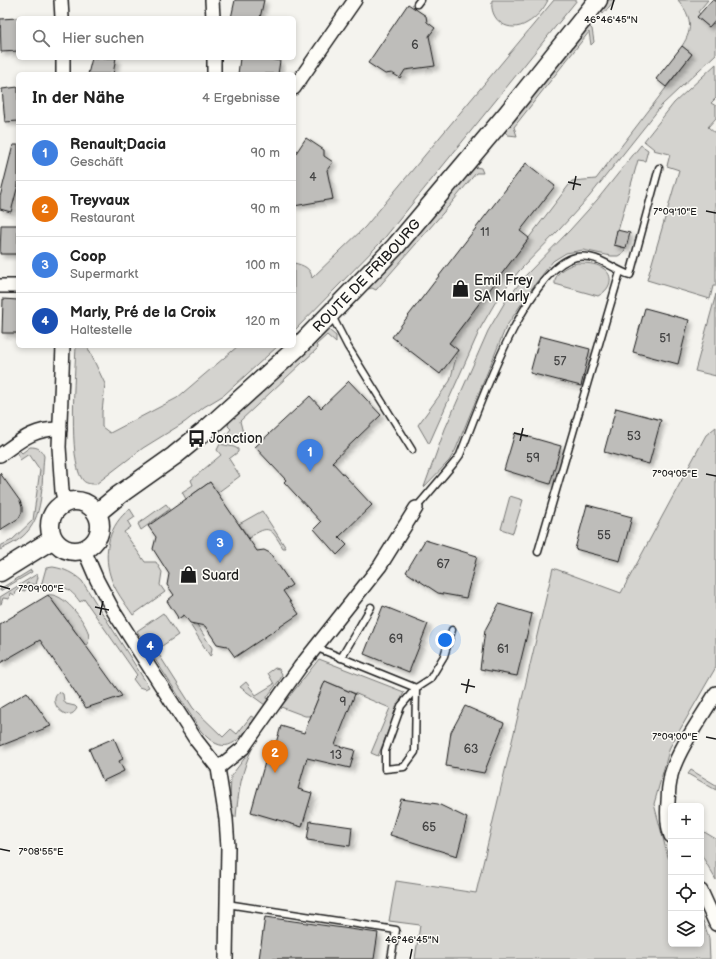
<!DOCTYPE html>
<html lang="de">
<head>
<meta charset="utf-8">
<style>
  body { margin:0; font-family:"Balsamiq Sans",sans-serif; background:#f2f2f2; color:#222 }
  .controls { position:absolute; right:12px; bottom:12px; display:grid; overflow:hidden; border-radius:6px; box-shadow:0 2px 6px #0003 }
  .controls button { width:36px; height:36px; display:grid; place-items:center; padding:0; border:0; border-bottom:1px solid #e0e0e0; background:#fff; color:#222; font:20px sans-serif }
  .you { position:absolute; left:445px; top:640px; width:14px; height:14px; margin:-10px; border:3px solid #fff; border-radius:50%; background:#1a73e8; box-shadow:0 0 0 6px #1a73e833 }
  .badge { display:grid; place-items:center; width:26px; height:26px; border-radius:50%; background:#0b8043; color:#fff; font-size:13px; font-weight:700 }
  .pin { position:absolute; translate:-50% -33px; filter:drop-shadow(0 1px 2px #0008) }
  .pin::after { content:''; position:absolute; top:21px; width:14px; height:12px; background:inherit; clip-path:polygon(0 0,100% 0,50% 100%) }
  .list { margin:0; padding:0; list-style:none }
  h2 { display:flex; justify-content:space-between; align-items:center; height:52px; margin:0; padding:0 16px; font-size:17px }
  h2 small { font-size:13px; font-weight:400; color:#767676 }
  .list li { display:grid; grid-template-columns:26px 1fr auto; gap:12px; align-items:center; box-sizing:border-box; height:56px; padding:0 16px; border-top:1px solid #e0e0e0 }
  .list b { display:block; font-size:15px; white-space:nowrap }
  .list p { margin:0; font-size:13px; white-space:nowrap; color:#767676 }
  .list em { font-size:13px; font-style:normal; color:#767676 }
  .icon { flex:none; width:22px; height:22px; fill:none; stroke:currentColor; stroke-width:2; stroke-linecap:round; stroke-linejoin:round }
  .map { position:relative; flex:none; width:716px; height:959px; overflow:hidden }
  .search { position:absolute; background:#fff; box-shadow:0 2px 6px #0003; left:16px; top:16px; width:280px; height:44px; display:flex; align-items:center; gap:10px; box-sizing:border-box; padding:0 14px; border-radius:6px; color:#767676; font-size:15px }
  .panel { position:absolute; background:#fff; box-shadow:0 2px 6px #0003; left:16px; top:72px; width:280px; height:276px; border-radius:6px }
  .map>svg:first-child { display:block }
  .green { fill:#d4d3cf; stroke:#787876 }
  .building { fill:#bebdba; stroke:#1c1c1c; filter:url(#shadow) }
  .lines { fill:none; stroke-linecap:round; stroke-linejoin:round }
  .service-casing { stroke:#1c1c1c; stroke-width:9 }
  .minor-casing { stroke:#1c1c1c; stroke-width:16 }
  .secondary-casing { stroke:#1c1c1c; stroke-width:21 }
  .service { stroke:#fdfcf7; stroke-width:6 }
  .minor { stroke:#fdfcf7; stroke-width:13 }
  .secondary { stroke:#fdfcf7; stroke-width:18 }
  .ticks { fill:none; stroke:#1c1c1c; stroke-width:1.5 }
  .labels { text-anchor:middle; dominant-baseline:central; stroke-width:3; stroke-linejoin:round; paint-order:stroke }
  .number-label { font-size:12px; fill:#444 }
  .street-label { font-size:14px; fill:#1c1c1c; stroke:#fdfcf7 }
  .poi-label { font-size:14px; fill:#1c1c1c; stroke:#fdfcf7; text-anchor:start }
  .ticks-label { font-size:10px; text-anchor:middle; fill:#1c1c1c; stroke:#fdfcf7; stroke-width:3; stroke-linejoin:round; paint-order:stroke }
</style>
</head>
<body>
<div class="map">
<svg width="716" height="959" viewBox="0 0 716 959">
  <defs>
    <filter id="shadow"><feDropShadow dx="3.5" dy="3.5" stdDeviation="2" flood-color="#0004"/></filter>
  </defs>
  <rect width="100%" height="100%" fill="#f4f3ee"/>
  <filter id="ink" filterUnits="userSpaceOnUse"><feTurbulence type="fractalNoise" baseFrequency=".025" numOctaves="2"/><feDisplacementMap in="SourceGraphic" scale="8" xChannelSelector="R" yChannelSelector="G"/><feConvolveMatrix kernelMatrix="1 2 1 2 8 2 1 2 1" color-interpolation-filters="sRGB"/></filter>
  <g filter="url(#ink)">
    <!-- green -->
    <g class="green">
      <path d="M492 0H548C544 9 536 18 527 23 509 34 489 21 492 0Z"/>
      <path d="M554 0H577L382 241 294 331V263C303 265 311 268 312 278L365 227Z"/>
      <path d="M606 0H615L603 14C600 8 602 5 606 0Z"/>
      <path d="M678 0H708L698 12 700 14 697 17 709 27 713 23 716 25V54L662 105 589 197 560 229 519 271 499 296 481 327 429 444 418 425 450 381 458 350 449 343 572 181 596 179 692 54 682 46C694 28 691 16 678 0Z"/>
      <polygon points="590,27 592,29 594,42 591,45 589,32 514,127 517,136 508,135 505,132 504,128 584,28"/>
      <polygon points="716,64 716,98 711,103 716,106 716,118 708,127 716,134 716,286 713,286 710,299 647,280 679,170 667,166 670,154 653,150 654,149 644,141 674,103"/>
      <polygon points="641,145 648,150 645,161 638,160 614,245 626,248 623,253 618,256 611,256 583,250 566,253 553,261 532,288 506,327 455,451 449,461 424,487 445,429 488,331 505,302 526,275 570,230 597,200"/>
      <polygon points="475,167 481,168 483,173 476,173 449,206 376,290 372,288 368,289 405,248"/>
      <path d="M577 263C584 263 592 263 599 266 615 273 613 288 598 296L555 284C554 272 567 266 577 263Z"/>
      <polygon points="716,294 716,376 695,371"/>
      <polygon points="329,330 336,336 336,343 327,335 316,345 318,348 240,421 244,437 238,444 222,441 225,436 231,429 228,426 229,422 326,331"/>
      <path d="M76 346H87L105 384 102 412V427L110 433 177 398 238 346H278L224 395 204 407 185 422 143 448 96 484C91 484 85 484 82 479 68 459 75 373 76 346Z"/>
      <polygon points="716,427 716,667 670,747 654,804 668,857 671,862 671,944 701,944 701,915 709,938 710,959 415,959 420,925 389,921 396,881 476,893 553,568 621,593 706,435"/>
      <polygon points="220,444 234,447 238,449 238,452 229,459 240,476 217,493 210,482 186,499 182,492 193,485 191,480 221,455 217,450"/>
      <path d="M30 447C38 447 41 449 44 456 41 484 45 518 22 537 15 543 7 546 0 550V546L12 540 33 520 40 470 29 454 20 460 17 451 19 450 22 453Z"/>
      <polygon points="510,496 523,500 513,533 501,529"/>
      <polygon points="166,504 170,509 141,530 138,524"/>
      <path d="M130 509 135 517 128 522 131 527 124 532 145 562H156L162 572 160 585 165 592 133 615C125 603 114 590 110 575 103 552 109 524 130 509Z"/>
      <path d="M262 511 286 548H283C271 529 270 523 249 538L239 524Z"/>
      <path d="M53 567C65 569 73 573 82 581L149 687 145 689 139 687 133 679 137 675 84 599 80 602C71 589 58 580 42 587L41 586 46 568Z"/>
      <polygon points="31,570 32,572 0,591 0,589"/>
      <polygon points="37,574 38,577 36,585 27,583 25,591 17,589 15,595 10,593 9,599 3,598 1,604 0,604 0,597"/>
      <path d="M48 595C63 592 84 620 88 632 89 636 89 640 88 644L86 646Z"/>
      <path d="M163 613 178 635 156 650 193 708 223 737 231 729 237 734 251 716 256 719 255 722H252C236 746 223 756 201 731L137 631Z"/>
      <polygon points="196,623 212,648 211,655 210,656 191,626"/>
      <polygon points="319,659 404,692 378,756 371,753 390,708 325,681 311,716 305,716 281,707"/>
      <polygon points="275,668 279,669 282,674 281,678 267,697 268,702 265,705 240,687 246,682 256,695 274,684 268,673"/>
      <path d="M60 692 63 694 64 701 66 704 75 706 77 708C69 726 44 701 60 692Z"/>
      <path d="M251 746 253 747C242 768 238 794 236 817H233L230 799 231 776 244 759Z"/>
      <polygon points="691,770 716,785 716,790 688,774"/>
      <polygon points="701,830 716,839 716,880 701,854"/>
    </g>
    <!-- building -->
    <g class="building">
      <polygon points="235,0 264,0 260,18 231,18"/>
      <polygon points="712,0 716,0 716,19 709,27 697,17"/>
      <polygon points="408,4 426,16 427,22 435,28 429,36 435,66 405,70 400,78 392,73 385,74 368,63"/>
      <polygon points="18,18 18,51 1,52 0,19"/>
      <polygon points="682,46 692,54 666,87 656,79"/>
      <polygon points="92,58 116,58 113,74 88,74"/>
      <polygon points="240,58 264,58 280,61 278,74 238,74"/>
      <polygon points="18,87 18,121 5,122 2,89"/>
      <polygon points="306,138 324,150 324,156 333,162 327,170 333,199 294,206 294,156"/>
      <polygon points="13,145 18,145 18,185 11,212 0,209 0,197"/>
      <polygon points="526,163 555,186 520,231 529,238 449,343 458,350 440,374 392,337"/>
      <polygon points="1,225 18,225 18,254 0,254"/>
      <polygon points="617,230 630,233 626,248 614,245"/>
      <polygon points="3,299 18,300 18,333 2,333"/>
      <polygon points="645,308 689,320 678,364 633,352"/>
      <polygon points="540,336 590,349 581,386 530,373"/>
      <polygon points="349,381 381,415 332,462 372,505 339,537 347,545 337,555 314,529 321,522 284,482 286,480 255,447 310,396 321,408"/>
      <polygon points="616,408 661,420 649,464 604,452"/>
      <polygon points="515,433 561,446 550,484 504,470"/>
      <polygon points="0,473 20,501 22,507 22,512 19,518 0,530"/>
      <polygon points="210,482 257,551 264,550 270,553 292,585 283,591 299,614 235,657 227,646 217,644 205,626 190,623 184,615 178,619 177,616 167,601 174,595 167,585 169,574 153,549 156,537 148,526"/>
      <polygon points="587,505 632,517 620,561 575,549"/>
      <polygon points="425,540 477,556 466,598 438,593 406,572"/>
      <polygon points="48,595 86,646 122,696 86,708 40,640 0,663 0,624"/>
      <polygon points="499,604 532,614 517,676 480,669 485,630"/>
      <polygon points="383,606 428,624 409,672 364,654"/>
      <polygon points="325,681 355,694 335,745 355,750 350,768 307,758 298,789 312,793 302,827 251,812 271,741 276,743 281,726 304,733"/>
      <polygon points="27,692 51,726 0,746 0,708"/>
      <polygon points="465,706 504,723 484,773 446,766 451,732"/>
      <polygon points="114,738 123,759 119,761 124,771 103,781 89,749"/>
      <polygon points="401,799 438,804 467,818 457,856 390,835"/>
      <polygon points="310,821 352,827 350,846 307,840"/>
      <polygon points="265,917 378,933 374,959 259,959"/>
    </g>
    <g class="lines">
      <defs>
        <g id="service">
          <polyline points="417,4 420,0"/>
          <polyline points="332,316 348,347 412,450"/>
          <path d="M416 508 455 462 460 455C478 410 527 267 576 257 597 253 612 269 630 275L659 168"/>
          <polyline points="538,552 620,272"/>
          <polyline points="315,647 416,688"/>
          <polyline points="341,658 371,607"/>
          <polyline points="416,688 415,752 404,767 385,769 385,751 401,706 416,688 430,679 444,656 452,630"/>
          <polyline points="227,904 396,930 391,959"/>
        </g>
        <g id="minor">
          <polyline points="61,0 62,18"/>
          <polyline points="212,0 213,18"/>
          <polyline points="63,58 63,74"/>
          <polyline points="214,58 214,74"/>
          <polyline points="294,88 355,0"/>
          <polyline points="0,286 18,286"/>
          <polyline points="63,346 59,447 62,491 65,503"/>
          <path d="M0 455C20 441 34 428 60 429"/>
          <polyline points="84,550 97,580 114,612 196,740 218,768 226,819 228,847 226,959"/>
          <polyline points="218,768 243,748 300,667 380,566 416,508"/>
          <path d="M671 836C667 825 667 814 668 802 668 793 669 784 671 775 678 749 702 717 716 693"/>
          <polyline points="701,891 716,924"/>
        </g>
        <g id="secondary">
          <circle cx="75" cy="526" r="25"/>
          <path id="s1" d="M97 513 119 495 174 456 207 429 299 346 395 247 507 114 598 0"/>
          <polyline points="0,572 53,539"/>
        </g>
      </defs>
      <!-- service casing -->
      <use href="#service" class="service-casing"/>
      <!-- minor casing -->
      <use href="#minor" class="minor-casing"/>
      <!-- secondary casing -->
      <use href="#secondary" class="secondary-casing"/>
      <!-- service -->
      <use href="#service" class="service"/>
      <!-- minor -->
      <use href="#minor" class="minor"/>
      <!-- secondary -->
      <use href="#secondary" class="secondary"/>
    </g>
  </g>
  <!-- ticks -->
  <path class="ticks" d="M611 10 614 0M568 182 581 185M573 190 576 176M706 211 716 213M514 433 528 436M520 441 523 428M706 474 716 476M0 586 10 589M95 607 109 610M100 615 103 601M461 684 475 687M466 693 469 679M706 737 716 739M0 849 10 851M410 959 412 949"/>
  <!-- icons -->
  <defs>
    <symbol id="shop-bare" viewBox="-9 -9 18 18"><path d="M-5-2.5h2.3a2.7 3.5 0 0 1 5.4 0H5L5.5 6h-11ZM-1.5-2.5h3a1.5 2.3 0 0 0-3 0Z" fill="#1c1c1c" stroke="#fdfcf7" stroke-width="2.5" paint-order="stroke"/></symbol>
    <symbol id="bus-bare" viewBox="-9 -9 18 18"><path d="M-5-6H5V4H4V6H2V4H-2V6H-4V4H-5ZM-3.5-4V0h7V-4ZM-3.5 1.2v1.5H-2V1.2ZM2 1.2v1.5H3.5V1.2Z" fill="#1c1c1c" stroke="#fdfcf7" stroke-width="2.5" paint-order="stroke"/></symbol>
  </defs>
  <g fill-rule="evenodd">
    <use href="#shop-bare" x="448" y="276" width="25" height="25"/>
    <use href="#bus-bare" x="184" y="426" width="25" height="25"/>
    <use href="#shop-bare" x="176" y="562" width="25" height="25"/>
  </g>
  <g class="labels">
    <!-- number labels -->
    <g class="number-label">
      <text x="415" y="45">6</text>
      <text x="313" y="177">4</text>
      <text x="485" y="232">11</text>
      <text x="665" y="338">51</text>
      <text x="560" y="361">57</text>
      <text x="634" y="436">53</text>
      <text x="533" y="458">59</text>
      <text x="604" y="535">55</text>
      <text x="443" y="564">67</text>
      <text x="396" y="639">69</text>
      <text x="503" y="649">61</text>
      <text x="343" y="702">9</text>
      <text x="471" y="749">63</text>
      <text x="336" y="755">13</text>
      <text x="429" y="827">65</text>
    </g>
    <!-- street labels -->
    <g class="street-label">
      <text stroke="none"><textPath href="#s1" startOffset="360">ROUTE DE FRIBOURG</textPath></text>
    </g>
    <!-- poi labels -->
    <g class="poi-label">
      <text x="474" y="280">Emil Frey<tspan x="474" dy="16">SA Marly</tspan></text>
      <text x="209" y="438">Jonction</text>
      <text x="202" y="575">Suard</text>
    </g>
  </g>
  <g class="ticks-label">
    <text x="611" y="23">46°46'45"N</text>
    <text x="675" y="215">7°09'10"E</text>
    <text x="675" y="477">7°09'05"E</text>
    <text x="41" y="592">7°09'00"E</text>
    <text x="675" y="740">7°09'00"E</text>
    <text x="41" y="855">7°08'55"E</text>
    <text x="412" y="943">46°46'45"N</text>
  </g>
</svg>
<div class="controls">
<button>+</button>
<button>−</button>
<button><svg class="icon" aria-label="locate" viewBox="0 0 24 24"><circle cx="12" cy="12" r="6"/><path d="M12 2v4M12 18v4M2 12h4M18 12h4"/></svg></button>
<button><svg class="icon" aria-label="layers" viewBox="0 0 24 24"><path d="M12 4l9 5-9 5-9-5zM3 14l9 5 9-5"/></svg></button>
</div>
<div class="you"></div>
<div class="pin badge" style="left:310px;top:472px;background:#3f7fe0">1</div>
<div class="pin badge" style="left:275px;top:773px;background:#e8710a">2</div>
<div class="pin badge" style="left:220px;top:563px;background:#3f7fe0">3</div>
<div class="pin badge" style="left:150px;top:666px;background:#1a4fb4">4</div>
<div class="search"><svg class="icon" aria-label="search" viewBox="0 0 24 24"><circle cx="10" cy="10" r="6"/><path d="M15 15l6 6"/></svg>Hier suchen</div>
<section class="panel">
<h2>In der Nähe<small>4 Ergebnisse</small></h2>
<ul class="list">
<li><span class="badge" style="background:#3f7fe0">1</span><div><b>Renault;Dacia</b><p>Geschäft</p></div><em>90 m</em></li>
<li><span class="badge" style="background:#e8710a">2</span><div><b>Treyvaux</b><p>Restaurant</p></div><em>90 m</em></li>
<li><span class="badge" style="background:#3f7fe0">3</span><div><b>Coop</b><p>Supermarkt</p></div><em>100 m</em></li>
<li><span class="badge" style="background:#1a4fb4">4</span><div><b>Marly, Pré de la Croix</b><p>Haltestelle</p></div><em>120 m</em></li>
</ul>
</section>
</div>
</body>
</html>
